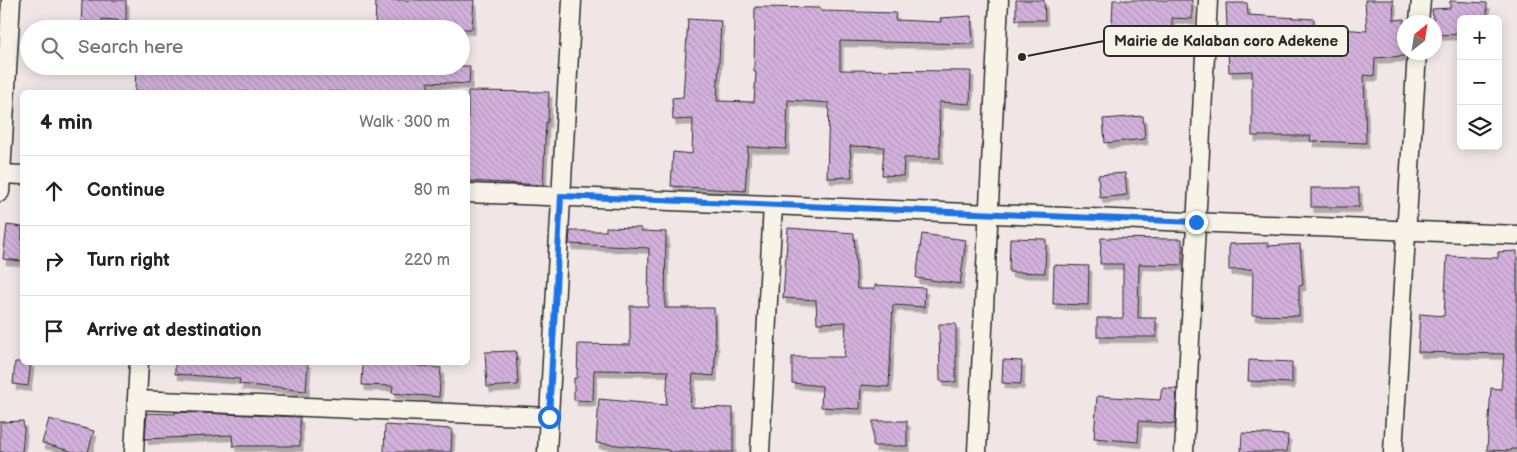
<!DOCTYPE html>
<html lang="en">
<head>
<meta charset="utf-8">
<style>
  body { margin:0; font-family:"Balsamiq Sans",sans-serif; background:#f2f2f2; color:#222 }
  .controls { position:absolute; right:15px; top:15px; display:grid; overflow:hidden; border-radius:8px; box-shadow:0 2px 12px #0003 }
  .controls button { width:45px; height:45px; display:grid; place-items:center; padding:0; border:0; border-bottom:1px solid #e0e0e0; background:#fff; color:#222; font:25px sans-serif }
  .compass { position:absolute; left:1397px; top:15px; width:45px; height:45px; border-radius:50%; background:#fff; box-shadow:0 2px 12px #0003; rotate:30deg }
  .stop { position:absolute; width:15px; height:15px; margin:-11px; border:4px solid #1a73e8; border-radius:50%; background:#fff }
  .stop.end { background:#1a73e8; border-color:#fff; box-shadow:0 1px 5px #0008 }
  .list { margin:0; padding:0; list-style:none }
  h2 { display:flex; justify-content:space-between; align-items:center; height:65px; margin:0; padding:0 20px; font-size:21px }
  h2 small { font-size:16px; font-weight:400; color:#767676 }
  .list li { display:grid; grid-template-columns:32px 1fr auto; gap:15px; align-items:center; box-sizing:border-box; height:70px; padding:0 20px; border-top:1px solid #e0e0e0 }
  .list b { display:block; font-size:19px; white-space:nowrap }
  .list em { font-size:16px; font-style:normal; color:#767676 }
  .icon { flex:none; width:28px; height:28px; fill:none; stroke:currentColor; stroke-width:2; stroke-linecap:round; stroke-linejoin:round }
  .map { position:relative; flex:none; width:1517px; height:452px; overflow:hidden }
  .search { position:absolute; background:#fff; box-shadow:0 2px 12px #0003; left:20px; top:20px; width:450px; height:55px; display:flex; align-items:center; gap:12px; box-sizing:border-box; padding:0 18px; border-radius:28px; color:#767676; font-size:19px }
  .panel { position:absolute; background:#fff; box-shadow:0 2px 12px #0003; left:20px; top:90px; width:450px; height:275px; border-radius:8px }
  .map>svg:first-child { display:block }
  .building { fill:url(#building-back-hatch); stroke:#2b2b2b; filter:url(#shadow) }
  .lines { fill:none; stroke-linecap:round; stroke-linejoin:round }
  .street-casing { stroke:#2b2b2b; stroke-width:21 }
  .street { stroke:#f7f3e8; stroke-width:18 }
  .route { stroke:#1a73e8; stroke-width:6 }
  .leader { fill:none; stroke:#2b2b2b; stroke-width:2 }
  .callout-dot { fill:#2b2b2b; stroke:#f7f3e8; stroke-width:2 }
  .callout { fill:#f7f3e8; stroke:#2b2b2b; stroke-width:2 }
  .callout-label { font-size:15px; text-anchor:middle; font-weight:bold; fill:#2b2b2b }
</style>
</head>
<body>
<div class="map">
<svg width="1517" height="452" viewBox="0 0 1517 452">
  <defs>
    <pattern id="building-back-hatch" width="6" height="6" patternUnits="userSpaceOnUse" patternTransform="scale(1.25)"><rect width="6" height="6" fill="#d3b1dc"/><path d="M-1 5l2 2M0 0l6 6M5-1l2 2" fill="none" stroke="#b598bd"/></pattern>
    <filter id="shadow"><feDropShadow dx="3" dy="5.5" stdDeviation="0" flood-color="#0004"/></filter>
  </defs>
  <rect width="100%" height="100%" fill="#f0e6e6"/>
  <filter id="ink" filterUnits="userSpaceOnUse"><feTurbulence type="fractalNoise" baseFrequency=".02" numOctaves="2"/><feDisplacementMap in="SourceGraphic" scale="10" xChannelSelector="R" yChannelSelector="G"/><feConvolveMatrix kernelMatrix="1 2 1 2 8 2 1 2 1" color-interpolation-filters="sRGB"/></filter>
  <g filter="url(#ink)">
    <!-- building -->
    <g class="building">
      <polygon points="82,0 126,0 126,21 102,19 102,29 81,29"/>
      <polygon points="376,0 474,0 472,29 375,29"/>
      <polygon points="1016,0 1044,0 1045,20 1016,20"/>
      <polygon points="1113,0 1192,0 1192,19 1172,18 1172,49 1111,47"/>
      <polygon points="1365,0 1393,0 1394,20 1404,19 1404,56 1375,58 1374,76 1364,75 1366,143 1310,141 1311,136 1252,136 1252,71 1229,72 1226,3 1247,3 1248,15 1314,19 1314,27 1367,31"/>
      <polygon points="1450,1 1487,3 1487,19 1461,19 1461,34 1435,35 1432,9 1450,8"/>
      <polygon points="755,7 821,8 821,11 896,13 895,20 941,22 940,18 971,16 973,44 840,41 840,70 971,71 970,104 939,102 940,158 904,158 903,176 882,175 884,147 850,146 852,177 827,178 829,103 788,100 786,149 748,147 745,191 671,186 673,152 692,154 693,119 673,120 672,98 683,97 688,19 721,21 717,101 754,102 756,72 754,72"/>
      <polygon points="136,66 470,66 469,84 428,82 428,92 135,92"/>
      <polygon points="468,91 549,92 548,122 546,122 543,185 468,181"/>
      <polygon points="1143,116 1145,139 1105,143 1103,119"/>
      <polygon points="1125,173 1127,195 1100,198 1098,175"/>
      <rect x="1311" y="188" width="48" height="19"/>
      <polygon points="7,225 22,227 22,261 3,259"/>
      <polygon points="606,227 641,228 641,231 666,232 665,308 714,308 715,343 716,343 714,376 693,374 690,407 733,408 733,452 669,452 669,450 596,443 599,399 666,405 668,371 594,370 593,401 574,400 574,378 577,378 578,344 630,345 630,306 648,306 649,248 569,244 570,231 606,231"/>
      <polygon points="788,228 854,233 857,289 875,289 875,285 925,288 924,307 893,305 889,387 861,385 860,409 821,407 822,386 792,383 792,357 844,357 846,322 817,323 816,300 783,298"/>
      <polygon points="922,234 966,240 960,284 916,278"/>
      <polygon points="1010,238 1046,239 1045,273 1009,272"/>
      <polygon points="1101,238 1182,239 1182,265 1139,264 1138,318 1156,318 1156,337 1097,337 1097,318 1123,318 1123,264 1100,264"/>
      <polygon points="1268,243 1268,246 1300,244 1303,285 1299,286 1299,316 1252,315 1253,269 1229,270 1229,244"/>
      <polygon points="1517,251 1517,449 1511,449 1511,451 1487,450 1491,388 1501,389 1504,354 1418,352 1420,314 1444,316 1447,256 1498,258 1498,252"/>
      <polygon points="1054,265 1089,266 1088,305 1053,304"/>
      <polygon points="939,324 956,324 956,382 940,381"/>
      <polygon points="516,351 518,385 487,387 485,352"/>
      <polygon points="1003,360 1022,361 1021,384 1002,383"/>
      <polygon points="1249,360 1292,362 1292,383 1248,381"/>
      <polygon points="15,362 31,362 28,386 13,384"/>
      <polygon points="175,362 308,362 306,391 239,384 240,379 175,374"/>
      <polygon points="363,362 381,362 441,368 439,397 392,393 393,386 362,385"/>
      <polygon points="1162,388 1177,389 1175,424 1139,421 1138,442 1094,438 1097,396 1160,400"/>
      <polygon points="175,412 300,417 300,446 233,446 232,435 145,439 147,413 175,414"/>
      <polygon points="49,419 94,431 88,452 74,452 42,443"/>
      <polygon points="23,421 24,431 22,452 0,452 0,422"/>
      <rect x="873" y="421" width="34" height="25"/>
      <polygon points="385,425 452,429 451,452 384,452"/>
      <polygon points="1242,433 1288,435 1287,452 1241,452"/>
    </g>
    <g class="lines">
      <defs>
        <g id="street">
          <polyline points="1419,22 1421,0"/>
          <polyline points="2,174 22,175"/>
          <polyline points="0,192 11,0"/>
          <polyline points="468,193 1517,235"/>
          <polyline points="137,400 549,417"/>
          <polyline points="134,452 139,362"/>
          <polyline points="547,452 572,0"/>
          <polyline points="760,452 773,205"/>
          <polyline points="977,452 999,0"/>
          <polyline points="1184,452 1208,0"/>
          <polyline points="1393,452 1417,52"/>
        </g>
      </defs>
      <!-- street casing -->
      <use href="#street" class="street-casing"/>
      <!-- street -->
      <use href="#street" class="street"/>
    </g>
  </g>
  <g class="lines" filter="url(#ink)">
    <!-- route -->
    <polyline class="route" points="549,417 561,196 1196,222"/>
  </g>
  <!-- callouts -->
  <path class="leader" d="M1022 57L1104 41"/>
  <circle class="callout-dot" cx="1022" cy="57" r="5"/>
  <rect class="callout" x="1104" y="26" width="244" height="30" rx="5"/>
  <g class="callout-label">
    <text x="1226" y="46">Mairie de Kalaban coro Adekene</text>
  </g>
</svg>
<div class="controls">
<button>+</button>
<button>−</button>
<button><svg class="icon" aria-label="layers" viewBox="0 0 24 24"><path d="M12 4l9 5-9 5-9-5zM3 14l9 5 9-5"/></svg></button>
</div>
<svg class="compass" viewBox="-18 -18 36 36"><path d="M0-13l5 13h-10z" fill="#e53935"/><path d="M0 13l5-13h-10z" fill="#767676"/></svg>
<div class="stop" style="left:549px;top:417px"></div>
<div class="stop end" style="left:1196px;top:222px"></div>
<div class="search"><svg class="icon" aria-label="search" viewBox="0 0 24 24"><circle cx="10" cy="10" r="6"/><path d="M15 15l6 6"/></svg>Search here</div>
<section class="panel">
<h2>4 min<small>Walk · 300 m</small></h2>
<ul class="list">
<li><svg class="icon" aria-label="ahead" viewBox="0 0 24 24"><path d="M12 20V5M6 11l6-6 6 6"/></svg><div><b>Continue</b></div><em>80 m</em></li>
<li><svg class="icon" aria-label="right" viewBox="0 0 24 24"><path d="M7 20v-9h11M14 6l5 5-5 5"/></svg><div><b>Turn right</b></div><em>220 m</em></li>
<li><svg class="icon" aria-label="arrive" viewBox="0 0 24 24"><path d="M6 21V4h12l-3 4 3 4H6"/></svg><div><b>Arrive at destination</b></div></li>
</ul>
</section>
</div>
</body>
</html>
